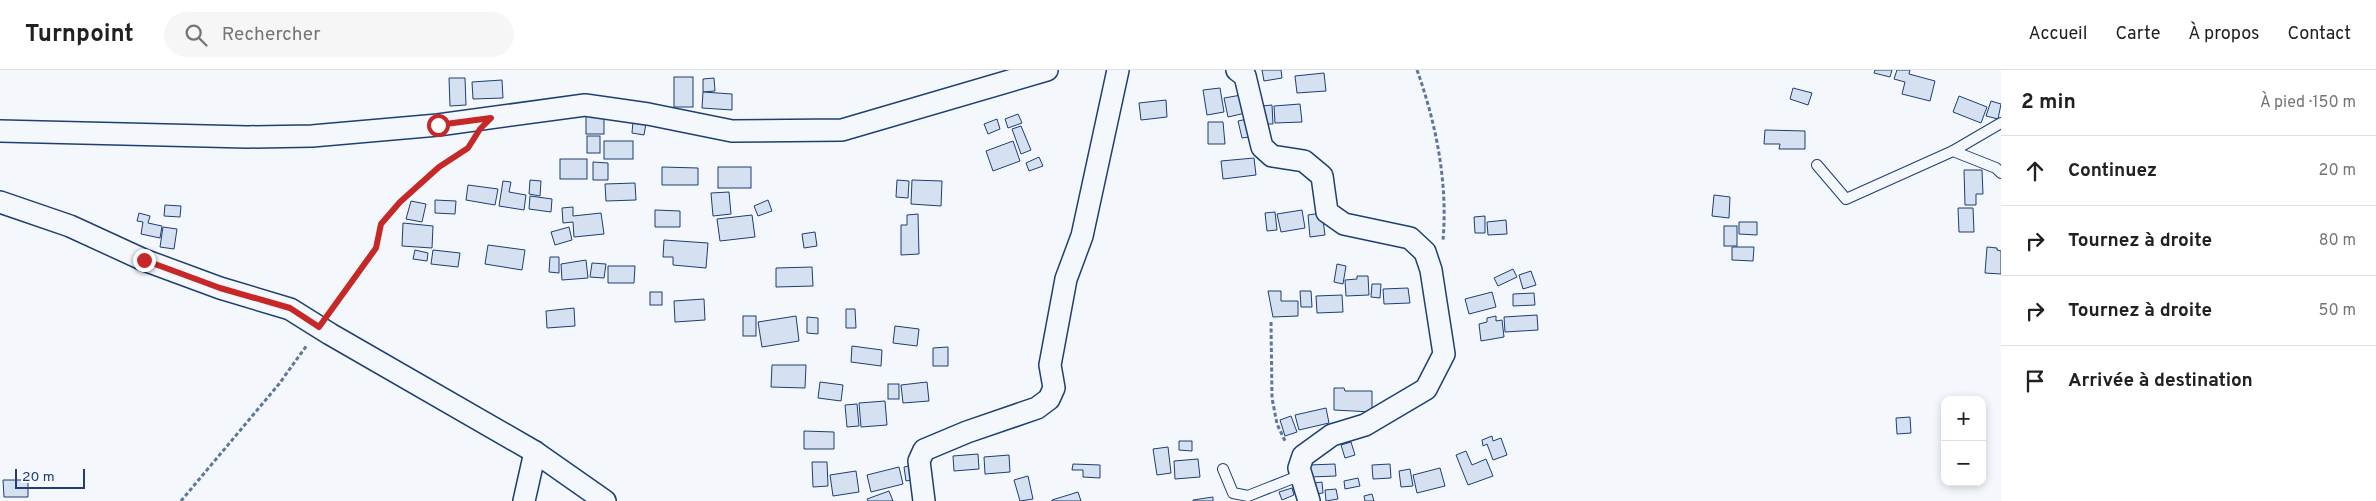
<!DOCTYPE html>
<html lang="fr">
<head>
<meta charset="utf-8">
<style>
  body { margin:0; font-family:Overpass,sans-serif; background:#f6f6f6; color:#202124 }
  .controls { position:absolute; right:15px; bottom:15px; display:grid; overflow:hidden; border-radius:10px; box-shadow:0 2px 8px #0003 }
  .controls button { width:45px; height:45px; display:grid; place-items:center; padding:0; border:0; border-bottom:1px solid #e0e0e0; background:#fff; color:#202124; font:25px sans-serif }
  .scale { position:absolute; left:15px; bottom:12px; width:70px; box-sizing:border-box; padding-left:5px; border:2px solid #1d3f73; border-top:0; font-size:14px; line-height:18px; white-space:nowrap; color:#1d3f73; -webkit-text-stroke:4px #f4f7fb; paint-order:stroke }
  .stop { position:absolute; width:15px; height:15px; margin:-11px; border:4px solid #c62828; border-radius:50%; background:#fff }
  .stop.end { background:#c62828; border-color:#fff; box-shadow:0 1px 5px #0008 }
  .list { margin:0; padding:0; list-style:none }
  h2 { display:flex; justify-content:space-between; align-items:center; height:65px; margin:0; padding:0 20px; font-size:21px }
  h2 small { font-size:16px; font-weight:400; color:#757577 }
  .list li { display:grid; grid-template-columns:32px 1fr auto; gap:15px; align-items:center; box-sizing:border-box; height:70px; padding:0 20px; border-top:1px solid #e0e0e0 }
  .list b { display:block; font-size:19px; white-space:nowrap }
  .list em { font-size:16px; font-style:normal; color:#757577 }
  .icon { flex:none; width:28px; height:28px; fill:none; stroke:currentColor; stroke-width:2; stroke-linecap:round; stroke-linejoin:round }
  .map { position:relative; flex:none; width:2001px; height:431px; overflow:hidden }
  header { display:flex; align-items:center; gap:30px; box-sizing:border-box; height:70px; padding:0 25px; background:#fff; border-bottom:1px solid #e0e0e0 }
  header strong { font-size:24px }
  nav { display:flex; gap:28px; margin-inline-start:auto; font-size:18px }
  .search { width:350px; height:45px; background:#f6f6f6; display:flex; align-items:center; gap:12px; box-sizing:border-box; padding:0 18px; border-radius:28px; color:#757577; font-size:19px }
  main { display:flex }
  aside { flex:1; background:#fff }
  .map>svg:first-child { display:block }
  .building { fill:#d5e0f0; stroke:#1d3f73 }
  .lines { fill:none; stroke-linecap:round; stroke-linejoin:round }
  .service-casing { stroke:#1d3f73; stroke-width:12 }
  .minor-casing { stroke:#1d3f73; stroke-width:24 }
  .path { stroke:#5e769c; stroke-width:3; stroke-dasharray:4 2.5; stroke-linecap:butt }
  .service { stroke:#f4f7fb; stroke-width:10 }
  .minor { stroke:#f4f7fb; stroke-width:21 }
  .route { stroke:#c62828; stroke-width:6 }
</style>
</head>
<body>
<header>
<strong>Turnpoint</strong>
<div class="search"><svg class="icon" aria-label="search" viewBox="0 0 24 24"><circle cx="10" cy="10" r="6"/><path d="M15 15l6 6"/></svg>Rechercher</div>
<nav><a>Accueil</a><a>Carte</a><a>À propos</a><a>Contact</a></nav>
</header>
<main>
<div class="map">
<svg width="2001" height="431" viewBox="0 0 2001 431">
  <rect width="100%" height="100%" fill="#f4f7fb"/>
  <!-- building -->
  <g class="building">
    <polygon points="1262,0 1281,0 1282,8 1264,11"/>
    <polygon points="1875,0 1892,0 1890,7 1874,3"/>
    <polygon points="1897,0 1910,0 1909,4 1935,11 1930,31 1902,24 1905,12 1894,9"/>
    <polygon points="1324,3 1326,21 1297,23 1295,6"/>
    <rect x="674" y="7" width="19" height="30"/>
    <polygon points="449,8 465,8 466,35 450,36"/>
    <polygon points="714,8 715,21 703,22 703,9"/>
    <polygon points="502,10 503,28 473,29 472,12"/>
    <polygon points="1220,18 1224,42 1207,45 1203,20"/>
    <polygon points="1793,18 1812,23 1808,35 1790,29"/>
    <polygon points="703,22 732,24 732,40 702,38"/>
    <polygon points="1247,24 1250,42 1228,47 1224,28"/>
    <polygon points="1959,26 1987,37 1981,53 1953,42"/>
    <polygon points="1166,30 1167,47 1141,50 1139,33"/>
    <polygon points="1991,31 2001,34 1998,49 1986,46"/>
    <polygon points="1300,34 1302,52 1275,53 1274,36"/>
    <polygon points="1272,35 1273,54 1263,54 1262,36"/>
    <rect x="586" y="44" width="18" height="20"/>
    <polygon points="1018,44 1022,53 1008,58 1005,49"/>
    <polygon points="1252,48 1256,66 1242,68 1238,51"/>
    <polygon points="997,49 1000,59 988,64 984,54"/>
    <polygon points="633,51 646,53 644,65 632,63"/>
    <polygon points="1208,52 1223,52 1225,74 1208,74"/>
    <polygon points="1021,56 1031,80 1021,84 1012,59"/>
    <polygon points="1765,60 1805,61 1805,79 1779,79 1780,74 1764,74"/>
    <rect x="587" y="66" width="13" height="17"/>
    <rect x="604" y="71" width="29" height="18"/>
    <polygon points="1013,71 1020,91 993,101 986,81"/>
    <polygon points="1039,87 1043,96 1029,101 1026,93"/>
    <polygon points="1254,88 1256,105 1223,109 1221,91"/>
    <rect x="560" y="89" width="27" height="20"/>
    <polygon points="593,92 608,93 608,110 593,110"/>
    <polygon points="662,97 698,98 698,115 662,115"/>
    <rect x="718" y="97" width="33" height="21"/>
    <polygon points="1964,100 1982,100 1983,124 1976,124 1976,135 1965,135"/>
    <polygon points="530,110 541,111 540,126 529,124"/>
    <polygon points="897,110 909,111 908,128 896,127"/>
    <polygon points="912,110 942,111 941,136 911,134"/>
    <polygon points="503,111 511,112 509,122 526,125 524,140 499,136"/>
    <polygon points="635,113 636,130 606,131 605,114"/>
    <polygon points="468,115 498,119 495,135 466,130"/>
    <polygon points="729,122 731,144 713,146 711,123"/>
    <polygon points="1714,125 1730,127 1729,148 1712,146"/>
    <polygon points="530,126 552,129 551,142 529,139"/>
    <polygon points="435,130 456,131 455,144 435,143"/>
    <polygon points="768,130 772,141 758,146 754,136"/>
    <polygon points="411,131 426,134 422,152 406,149"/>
    <polygon points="165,135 181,136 180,147 164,146"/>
    <polygon points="573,137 573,146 601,143 604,164 574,167 573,152 563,153 562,138"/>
    <polygon points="1958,138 1973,138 1974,162 1959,162"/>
    <polygon points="655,140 680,141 680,157 655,157"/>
    <polygon points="1302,140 1305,158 1281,162 1277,144"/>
    <polygon points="1275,142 1277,160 1267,161 1265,143"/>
    <polygon points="139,143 150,146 148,153 162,156 160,168 141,164 143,152 137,151"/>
    <polygon points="1322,143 1325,165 1310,167 1308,145"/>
    <polygon points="918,144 919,184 901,185 901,155 907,155 907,145"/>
    <polygon points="752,145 755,167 720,171 717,149"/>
    <polygon points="1485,146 1485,163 1475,163 1474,147"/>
    <polygon points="1506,150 1507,164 1488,165 1487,152"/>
    <polygon points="1739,152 1757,152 1757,165 1739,164"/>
    <polygon points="403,153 433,156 432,178 402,176"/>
    <rect x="1724" y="156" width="13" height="20"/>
    <polygon points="163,157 177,159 174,179 160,177"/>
    <polygon points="569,157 572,170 555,175 551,162"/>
    <polygon points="815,162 817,176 804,178 802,164"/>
    <polygon points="664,170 708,173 706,198 673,195 673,187 663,187"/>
    <polygon points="488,175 525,180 522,200 485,194"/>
    <polygon points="1732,177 1754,177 1753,191 1732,190"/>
    <polygon points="1987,177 1997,178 1997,180 2001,181 2001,204 1985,203"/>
    <polygon points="415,180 428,183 427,191 413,189"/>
    <polygon points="433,180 460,183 458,197 431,194"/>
    <polygon points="550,187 559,187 559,203 549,202"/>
    <polygon points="586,190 588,208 562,210 561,194"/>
    <polygon points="592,193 606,194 604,208 590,207"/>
    <polygon points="1337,194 1346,196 1343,214 1334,212"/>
    <polygon points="608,196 635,196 634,213 608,213"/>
    <polygon points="812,197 813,216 776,217 776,198"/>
    <polygon points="1513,199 1517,207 1498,216 1494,208"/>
    <polygon points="1531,201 1536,215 1523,219 1519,205"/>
    <polygon points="1357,206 1368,206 1369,225 1346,226 1345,210 1357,209"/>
    <polygon points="1372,214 1381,214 1380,228 1371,227"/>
    <polygon points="1408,218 1410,233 1384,234 1383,219"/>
    <polygon points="1268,221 1281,221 1281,231 1298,231 1298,246 1273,247"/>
    <polygon points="1300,221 1311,221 1312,237 1301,237"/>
    <rect x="650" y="222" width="12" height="13"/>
    <polygon points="1492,222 1496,237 1469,244 1465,229"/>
    <polygon points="1534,223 1535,235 1513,236 1513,224"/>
    <polygon points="1342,225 1343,242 1317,243 1316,226"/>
    <polygon points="704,229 705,250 675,252 674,231"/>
    <polygon points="574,238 575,256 547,258 546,241"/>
    <polygon points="846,239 855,239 856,258 846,258"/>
    <polygon points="1537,245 1538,260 1505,262 1504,247"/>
    <rect x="743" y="246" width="13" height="20"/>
    <polygon points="796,246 799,271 762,277 758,252"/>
    <polygon points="1496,246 1496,251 1502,250 1504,267 1481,271 1479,254 1487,252 1487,248"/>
    <polygon points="807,247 818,248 818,264 807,263"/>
    <polygon points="895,256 919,259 917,276 893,273"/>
    <polygon points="852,276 882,280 881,296 851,292"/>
    <polygon points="948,277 948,296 933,296 933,278"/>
    <polygon points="772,295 806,295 805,318 771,317"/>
    <polygon points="820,312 843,315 841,331 818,328"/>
    <polygon points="927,312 929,331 903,333 901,315"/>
    <rect x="888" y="314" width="11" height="15"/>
    <polygon points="1334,318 1344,318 1345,321 1372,321 1372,342 1334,340"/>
    <polygon points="885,331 887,355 861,357 859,333"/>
    <polygon points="857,334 859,356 847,357 845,335"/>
    <polygon points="1326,338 1329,353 1299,360 1295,345"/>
    <polygon points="1291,346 1297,362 1285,366 1280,350"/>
    <polygon points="1910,347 1911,363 1897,364 1896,348"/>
    <polygon points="804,361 834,362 834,379 804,379"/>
    <polygon points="1492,366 1493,371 1501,368 1507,385 1493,390 1487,374 1483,376 1482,370"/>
    <polygon points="1179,371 1192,371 1192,381 1179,380"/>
    <polygon points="1351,372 1355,385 1345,388 1341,375"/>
    <polygon points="1168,377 1171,403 1157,405 1153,379"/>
    <polygon points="1466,381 1472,395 1486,389 1493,406 1468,415 1456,385"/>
    <polygon points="978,384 979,399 954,401 953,386"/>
    <polygon points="1009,385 1010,402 985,404 984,387"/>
    <polygon points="1198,389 1200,407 1175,409 1174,391"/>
    <polygon points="812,392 827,392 828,416 813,417"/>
    <polygon points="1073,394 1100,395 1100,408 1083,407 1083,400 1072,400"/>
    <polygon points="1335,394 1336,406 1310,407 1309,395"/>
    <polygon points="1390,394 1391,408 1373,409 1372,395"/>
    <polygon points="914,395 917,409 906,411 904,397"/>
    <polygon points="899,397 903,414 871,422 867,405"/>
    <polygon points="1440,398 1445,416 1417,423 1413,405"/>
    <polygon points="1410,399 1413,416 1401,417 1399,401"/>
    <polygon points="856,401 859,422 833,426 830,405"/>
    <polygon points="1028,406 1033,429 1020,431 1014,410"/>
    <polygon points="1358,408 1360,416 1345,419 1344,411"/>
    <polygon points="3,410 28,410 28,427 4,427"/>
    <polygon points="1322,412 1323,423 1315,424 1314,413"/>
    <polygon points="1292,418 1294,425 1282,430 1279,422"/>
    <polygon points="1336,419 1338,429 1326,431 1325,420"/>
    <polygon points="889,421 893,431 868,431 867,429"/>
    <polygon points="1078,422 1081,431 1052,431 1052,430"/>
    <polygon points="1372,424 1374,431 1365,431 1364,426"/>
    <polygon points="1213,427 1213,431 1193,431 1193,430"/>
  </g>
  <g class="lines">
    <defs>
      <g id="service">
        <polyline points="1953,81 2001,53"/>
        <polyline points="1817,95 1846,129 1953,81 1996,98 2001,103"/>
        <polyline points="1223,399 1233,423 1248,426 1301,405"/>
      </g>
      <g id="minor">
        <polyline points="1237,0 1245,6 1262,77 1272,86 1304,91 1322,106 1327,142 1344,154 1410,168 1425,182 1431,200 1444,284 1426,319 1365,355 1332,365 1303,386 1299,398 1309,431"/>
        <polyline points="0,61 247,67 312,66 438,55 585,35 648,44 732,61 842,60 1047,0"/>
        <polyline points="0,132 70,156 144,190 220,218 290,239 330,264 535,382 605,431"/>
        <polyline points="524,431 535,382"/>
        <polyline points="924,431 919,391 924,380 967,362 1037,338 1049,329 1054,318 1050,295 1066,209 1082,166 1118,0"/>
      </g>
    </defs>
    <!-- service casing -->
    <use href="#service" class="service-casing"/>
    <!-- minor casing -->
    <use href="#minor" class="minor-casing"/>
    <!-- path -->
    <g class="path">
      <path d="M1417 0C1436 53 1448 113 1443 170"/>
      <polyline points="332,239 376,178 381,154 401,132 439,97 468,78 471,74"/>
      <polyline points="1271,252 1272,328 1277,354 1286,373"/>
      <polyline points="181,431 279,314 307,275"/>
    </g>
    <!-- service -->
    <use href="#service" class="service"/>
    <!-- minor -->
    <use href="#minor" class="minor"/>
  </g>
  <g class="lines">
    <!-- route -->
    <polyline class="route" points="144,190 220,218 290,238 319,257 376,178 381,154 400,132 439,97 468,78 480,59 491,48 438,55"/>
  </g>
</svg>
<div class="controls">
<button>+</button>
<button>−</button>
</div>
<div class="scale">20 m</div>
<div class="stop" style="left:438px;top:55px"></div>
<div class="stop end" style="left:144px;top:190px"></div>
</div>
<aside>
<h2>2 min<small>À pied · 150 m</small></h2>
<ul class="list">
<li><svg class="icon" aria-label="ahead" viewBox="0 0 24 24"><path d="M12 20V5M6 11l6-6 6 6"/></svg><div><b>Continuez</b></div><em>20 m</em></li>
<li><svg class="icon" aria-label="right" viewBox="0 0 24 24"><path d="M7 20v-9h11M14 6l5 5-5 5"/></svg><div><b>Tournez à droite</b></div><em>80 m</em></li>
<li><svg class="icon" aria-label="right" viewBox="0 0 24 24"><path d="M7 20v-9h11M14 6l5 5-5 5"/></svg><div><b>Tournez à droite</b></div><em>50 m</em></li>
<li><svg class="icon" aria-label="arrive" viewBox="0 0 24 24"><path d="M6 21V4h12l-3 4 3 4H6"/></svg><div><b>Arrivée à destination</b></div></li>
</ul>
</aside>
</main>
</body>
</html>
